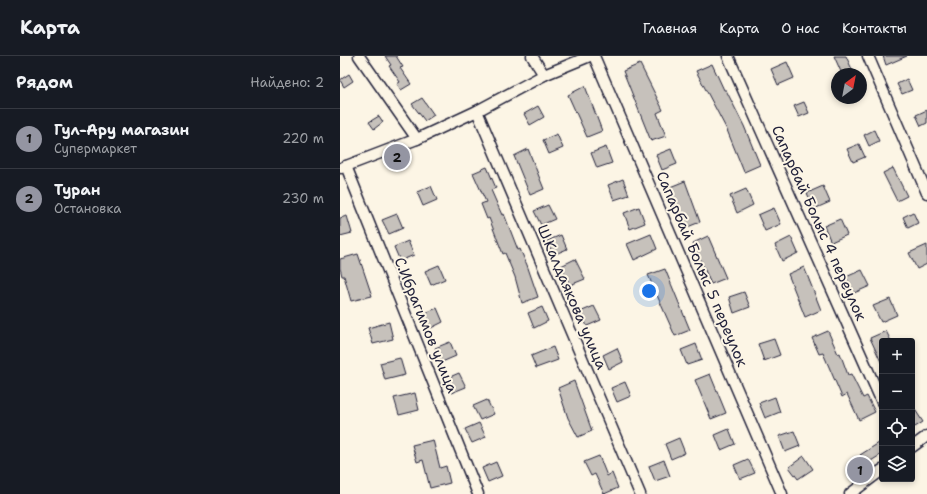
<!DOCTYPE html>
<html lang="ru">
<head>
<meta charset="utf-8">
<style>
  body { margin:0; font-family:"Shantell Sans",sans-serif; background:#20242c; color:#f1f3f6 }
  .controls { position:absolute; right:12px; bottom:12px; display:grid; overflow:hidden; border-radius:4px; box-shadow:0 2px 6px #0003 }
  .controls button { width:36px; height:36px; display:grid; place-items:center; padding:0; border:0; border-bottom:1px solid #363941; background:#171b24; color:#f1f3f6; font:20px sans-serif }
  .compass { position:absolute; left:491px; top:12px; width:36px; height:36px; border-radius:50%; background:#171b24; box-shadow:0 2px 6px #0003; rotate:32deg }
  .you { position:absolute; left:309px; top:235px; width:14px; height:14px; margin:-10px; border:3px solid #fff; border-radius:50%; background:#1a73e8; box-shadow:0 0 0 6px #1a73e833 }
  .badge { display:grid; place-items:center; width:26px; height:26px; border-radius:50%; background:#9495a2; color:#111; font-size:13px; font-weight:700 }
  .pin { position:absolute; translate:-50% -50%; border:2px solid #fff; box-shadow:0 1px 4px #0006 }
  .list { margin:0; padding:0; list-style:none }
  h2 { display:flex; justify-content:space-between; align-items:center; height:52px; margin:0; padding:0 16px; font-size:17px }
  h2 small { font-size:13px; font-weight:400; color:#9ea1a6 }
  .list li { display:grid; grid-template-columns:26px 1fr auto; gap:12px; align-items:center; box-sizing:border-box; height:60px; padding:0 16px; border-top:1px solid #363941 }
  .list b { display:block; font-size:15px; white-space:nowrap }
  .list p { margin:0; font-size:13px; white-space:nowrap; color:#9ea1a6 }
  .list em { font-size:13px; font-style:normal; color:#9ea1a6 }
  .icon { flex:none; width:22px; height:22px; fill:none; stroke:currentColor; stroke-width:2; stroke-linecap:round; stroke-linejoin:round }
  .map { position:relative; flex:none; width:587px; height:438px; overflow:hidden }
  header { display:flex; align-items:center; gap:24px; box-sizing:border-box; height:56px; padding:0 20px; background:#171b24; border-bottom:1px solid #363941 }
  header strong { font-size:19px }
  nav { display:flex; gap:22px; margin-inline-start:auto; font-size:14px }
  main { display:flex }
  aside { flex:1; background:#171b24 }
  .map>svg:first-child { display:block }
  .building { fill:#c6c1bb; stroke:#22223b }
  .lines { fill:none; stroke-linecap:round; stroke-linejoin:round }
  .minor-casing { stroke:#22223b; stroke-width:13 }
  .minor { stroke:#fcf5e5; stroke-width:10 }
  .labels { text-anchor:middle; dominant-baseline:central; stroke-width:4; stroke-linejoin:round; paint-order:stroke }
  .street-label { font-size:15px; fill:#22223b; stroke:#fcf5e5 }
</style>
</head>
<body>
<header>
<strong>Карта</strong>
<nav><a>Главная</a><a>Карта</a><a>О нас</a><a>Контакты</a></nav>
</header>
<main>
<aside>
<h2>Рядом<small>Найдено: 2</small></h2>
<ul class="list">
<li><span class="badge">1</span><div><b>Гул-Ару магазин</b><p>Супермаркет</p></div><em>220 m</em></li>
<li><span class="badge">2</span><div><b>Туран</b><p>Остановка</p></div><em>230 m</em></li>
</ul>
</aside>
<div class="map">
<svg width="587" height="438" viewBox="0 0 587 438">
  <rect width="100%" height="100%" fill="#fcf5e5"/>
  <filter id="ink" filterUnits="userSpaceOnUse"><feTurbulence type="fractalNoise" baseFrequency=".025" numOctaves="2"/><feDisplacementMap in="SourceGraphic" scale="8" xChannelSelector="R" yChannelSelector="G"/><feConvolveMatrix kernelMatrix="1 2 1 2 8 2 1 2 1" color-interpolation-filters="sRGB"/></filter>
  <g filter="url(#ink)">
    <!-- building -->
    <g class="building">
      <polygon points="45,0 56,0 63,11 60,12 71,28 61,34 57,28 60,26 49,10 51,9"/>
      <polygon points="494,0 506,0 514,18 502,18"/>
      <polygon points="543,0 567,0 546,9"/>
      <polygon points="447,6 454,22 438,29 431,13"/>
      <polygon points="300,8 323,54 317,57 326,80 311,85 283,15"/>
      <polygon points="372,8 384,34 386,34 404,70 420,109 404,116 387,74 356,15"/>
      <polygon points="9,18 13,25 4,31 0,24"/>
      <polygon points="567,23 572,34 562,38 557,28"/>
      <polygon points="245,30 262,75 247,81 228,39"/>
      <polygon points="82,42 94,59 85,65 72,48"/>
      <polygon points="464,46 469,57 459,61 454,50"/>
      <polygon points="198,50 204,61 190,69 184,58"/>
      <polygon points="587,54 587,67 581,70 576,59"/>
      <polygon points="39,60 43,66 34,73 29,66"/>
      <polygon points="534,74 539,85 529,90 524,79"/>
      <polygon points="217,78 223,92 209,98 203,84"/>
      <polygon points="519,88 525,101 513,106 507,93"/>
      <polygon points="266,91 272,107 257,112 251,97"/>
      <polygon points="188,93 204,133 190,139 174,100"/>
      <polygon points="331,93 337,108 322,114 316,99"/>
      <polygon points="147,111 156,132 151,134 162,159 164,158 178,194 180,193 187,209 198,241 182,247 175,221 165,197 163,198 149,162 147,163 141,148 146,146 133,117"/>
      <polygon points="553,112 567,140 557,145 543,117"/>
      <polygon points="283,123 289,139 274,144 268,129"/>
      <polygon points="345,125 360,166 345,172 330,131"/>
      <polygon points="91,130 97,144 83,150 77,136"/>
      <polygon points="483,130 490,146 474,153 467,137"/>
      <polygon points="406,133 413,149 397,157 390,140"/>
      <polygon points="208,149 215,163 201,169 194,155"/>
      <polygon points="299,151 305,167 290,173 284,157"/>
      <polygon points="434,152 441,168 425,175 418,159"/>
      <polygon points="573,156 578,167 568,172 563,161"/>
      <polygon points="57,158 63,172 49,178 42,164"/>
      <polygon points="7,160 12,177 0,180 0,162"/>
      <polygon points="500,163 507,179 491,186 484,170"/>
      <polygon points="311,178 317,193 294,204 287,188"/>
      <polygon points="221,179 227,193 213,199 207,185"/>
      <polygon points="368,180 386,222 371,228 353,187"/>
      <polygon points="451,181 458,197 442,205 435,189"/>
      <polygon points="68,185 74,199 60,205 54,191"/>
      <polygon points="587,189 587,208 577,213 569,197"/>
      <polygon points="18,198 32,240 11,245 4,220 2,220 0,212 0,203"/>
      <polygon points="235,203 245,223 230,229 221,210"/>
      <polygon points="99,209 105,223 91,229 85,215"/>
      <polygon points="464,211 481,254 465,261 448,218"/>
      <polygon points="325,213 350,274 335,280 308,219"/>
      <polygon points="522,214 530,230 514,237 506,221"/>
      <polygon points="404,236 410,251 394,257 389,241"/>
      <polygon points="550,243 557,259 541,266 533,250"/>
      <polygon points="254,250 261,264 247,270 240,256"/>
      <polygon points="202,251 208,265 194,272 188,257"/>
      <polygon points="97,252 103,266 89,273 83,258"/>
      <polygon points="49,266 53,283 33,288 28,272"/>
      <polygon points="488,275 498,298 500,297 508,319 511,318 523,342 527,340 535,356 519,364 507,338 502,341 483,297 479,298 472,282"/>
      <polygon points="546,275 551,285 542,285 542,308 530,282"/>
      <polygon points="434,283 440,299 424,305 418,288"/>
      <polygon points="110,286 116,300 102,306 95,292"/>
      <polygon points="356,288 362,304 347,309 341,294"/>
      <polygon points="213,291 218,304 196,312 191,300"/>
      <polygon points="277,292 283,306 269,313 263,299"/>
      <polygon points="60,302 65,319 45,324 40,307"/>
      <polygon points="119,317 126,331 111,337 105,323"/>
      <polygon points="370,318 386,357 371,363 355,324"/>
      <polygon points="234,325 252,375 238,381 228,362 218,332"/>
      <polygon points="285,326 291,340 277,346 271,332"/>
      <polygon points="75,337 79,354 59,359 54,342"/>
      <polygon points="435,341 440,356 425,362 419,347"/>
      <polygon points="147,344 154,358 140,364 133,350"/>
      <polygon points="572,349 583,366 575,371 572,368"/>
      <polygon points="139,367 146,381 132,387 125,373"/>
      <polygon points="389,373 395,388 381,394 375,379"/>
      <polygon points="454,375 460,390 445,396 439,380"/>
      <polygon points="339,382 345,397 331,403 325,388"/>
      <polygon points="93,384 100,412 106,410 110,427 90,432 83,404 77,406 72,389"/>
      <polygon points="542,385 542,398 526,408 520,399"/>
      <polygon points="259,400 267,420 272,417 278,432 264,438 255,418 251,420 244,406"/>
      <polygon points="464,400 473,413 458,423 449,411"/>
      <polygon points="408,403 415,417 400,423 394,409"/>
      <polygon points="324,404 330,420 315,425 309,410"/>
      <polygon points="156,406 162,420 148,426 142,412"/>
    </g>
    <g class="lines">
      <defs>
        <g id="minor">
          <polyline points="19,0 77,83"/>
          <polyline points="192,0 204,19"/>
          <polyline points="254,0 442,438"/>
          <polyline points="388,0 542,346"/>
          <polyline points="528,0 587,137"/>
          <polyline points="137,55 300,438"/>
          <polyline points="6,110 138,438"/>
          <polyline points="1,112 77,83 137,55 204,19 250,0"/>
          <polyline points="572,391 587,380"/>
          <polyline points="510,438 542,414"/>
        </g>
      </defs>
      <!-- minor casing -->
      <use href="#minor" class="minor-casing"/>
      <!-- minor -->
      <use href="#minor" class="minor"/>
    </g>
  </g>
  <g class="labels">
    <!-- street labels -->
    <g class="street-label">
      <text transform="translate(479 167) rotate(66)">Сапарбай Болыс 4 переулок</text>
      <text transform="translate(362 213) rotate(67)">Сапарбай Болыс 5 переулок</text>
      <text transform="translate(232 241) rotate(67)">Ш.Калдаякова улица</text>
      <text transform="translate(86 269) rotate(68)">С.Ибрагимов улица</text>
    </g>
  </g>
</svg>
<div class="controls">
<button>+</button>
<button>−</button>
<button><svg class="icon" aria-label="locate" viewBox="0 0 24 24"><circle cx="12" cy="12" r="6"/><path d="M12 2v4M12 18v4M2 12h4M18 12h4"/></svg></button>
<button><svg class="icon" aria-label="layers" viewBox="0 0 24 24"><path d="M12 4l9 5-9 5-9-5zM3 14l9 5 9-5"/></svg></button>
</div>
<svg class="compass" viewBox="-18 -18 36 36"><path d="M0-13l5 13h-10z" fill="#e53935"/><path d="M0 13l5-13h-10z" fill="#9ea1a6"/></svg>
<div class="you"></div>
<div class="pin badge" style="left:520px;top:414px">1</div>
<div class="pin badge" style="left:57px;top:101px">2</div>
</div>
</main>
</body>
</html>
